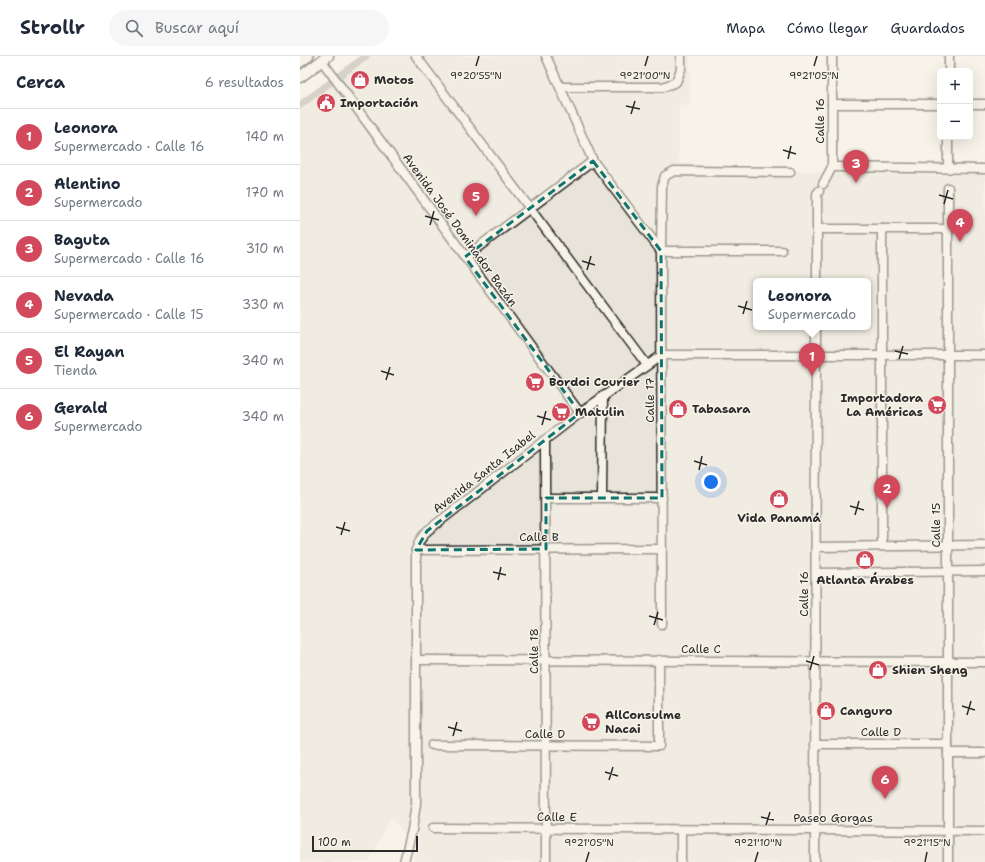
<!DOCTYPE html>
<html lang="es">
<head>
<meta charset="utf-8">
<style>
  body { margin:0; font-family:"Shantell Sans",sans-serif; background:#f6f6f7; color:#1f2937 }
  .controls { position:absolute; right:12px; top:12px; display:grid; overflow:hidden; border-radius:6px; box-shadow:0 4px 16px #0002 }
  .controls button { width:36px; height:36px; display:grid; place-items:center; padding:0; border:0; border-bottom:1px solid #e0e1e3; background:#fff; color:#1f2937; font:20px sans-serif }
  .scale { position:absolute; left:12px; bottom:10px; width:106px; box-sizing:border-box; padding-left:4px; border:2px solid #2b2b2b; border-top:0; font-size:11px; line-height:14px; white-space:nowrap; color:#2b2b2b; -webkit-text-stroke:3px #f7f3e8; paint-order:stroke }
  .you { position:absolute; left:411px; top:426px; width:14px; height:14px; margin:-10px; border:3px solid #fff; border-radius:50%; background:#1a73e8; box-shadow:0 0 0 6px #1a73e833 }
  .badge { display:grid; place-items:center; width:26px; height:26px; border-radius:50%; background:#d1495b; color:#fff; font-size:13px; font-weight:700 }
  .pin { position:absolute; translate:-50% -33px; filter:drop-shadow(0 1px 2px #0008) }
  .pin::after { content:''; position:absolute; top:21px; width:14px; height:12px; background:inherit; clip-path:polygon(0 0,100% 0,50% 100%) }
  .popup { position:absolute; left:453px; top:222px; width:118px; height:52px; box-sizing:border-box; display:grid; place-content:center; border-radius:6px; background:#fff; filter:drop-shadow(0 1px 3px #0005); font-size:13px; white-space:nowrap; color:#747a83 }
  .popup b { font-size:15px; color:#1f2937 }
  .popup::after { content:''; position:absolute; left:50%; top:100%; margin-left:-8px; border:8px solid transparent; border-top-color:#fff }
  .list { margin:0; padding:0; list-style:none }
  h2 { display:flex; justify-content:space-between; align-items:center; height:52px; margin:0; padding:0 16px; font-size:17px }
  h2 small { font-size:13px; font-weight:400; color:#747a83 }
  .list li { display:grid; grid-template-columns:26px 1fr auto; gap:12px; align-items:center; box-sizing:border-box; height:56px; padding:0 16px; border-top:1px solid #e0e1e3 }
  .list b { display:block; font-size:15px; white-space:nowrap }
  .list p { margin:0; font-size:13px; white-space:nowrap; color:#747a83 }
  .list em { font-size:13px; font-style:normal; color:#747a83 }
  .icon { flex:none; width:22px; height:22px; fill:none; stroke:currentColor; stroke-width:2; stroke-linecap:round; stroke-linejoin:round }
  .map { position:relative; flex:none; width:685px; height:806px; overflow:hidden }
  header { display:flex; align-items:center; gap:24px; box-sizing:border-box; height:56px; padding:0 20px; background:#fff; border-bottom:1px solid #e0e1e3 }
  header strong { font-size:19px }
  nav { display:flex; gap:22px; margin-inline-start:auto; font-size:14px }
  .search { width:280px; height:36px; background:#f6f6f7; display:flex; align-items:center; gap:10px; box-sizing:border-box; padding:0 14px; border-radius:22px; color:#747a83; font-size:15px }
  main { display:flex }
  aside { flex:1; background:#fff }
  .map>svg:first-child { display:block }
  .built { fill:#e8e4da; fill-rule:evenodd }
  .lines { fill:none; stroke-linecap:round; stroke-linejoin:round }
  .canal { stroke:#afaca4; stroke-width:7 }
  .minor-casing { stroke:#2b2b2b; stroke-width:11 }
  .major-casing { stroke:#2b2b2b; stroke-width:13 }
  .minor { stroke:#f7f3e8; stroke-width:8 }
  .major { stroke:#f7f3e8; stroke-width:10 }
  .marked { fill:none; stroke:#0f766e; stroke-width:3; stroke-dasharray:8 5; stroke-linejoin:round }
  .ticks { fill:none; stroke:#2b2b2b; stroke-width:1.5 }
  .labels { text-anchor:middle; dominant-baseline:central; stroke-width:3; stroke-linejoin:round; paint-order:stroke }
  .poi-label { font-size:12px; font-weight:bold; fill:#2b2b2b; stroke:#f7f3e8; text-anchor:start }
  .street-label { font-size:12px; fill:#2b2b2b; stroke:#f7f3e8 }
  .ticks-label { font-size:10px; text-anchor:middle; fill:#2b2b2b; stroke:#f7f3e8; stroke-width:3; stroke-linejoin:round; paint-order:stroke }
</style>
</head>
<body>
<header>
<strong>Strollr</strong>
<div class="search"><svg class="icon" aria-label="search" viewBox="0 0 24 24"><circle cx="10" cy="10" r="6"/><path d="M15 15l6 6"/></svg>Buscar aquí</div>
<nav><a>Mapa</a><a>Cómo llegar</a><a>Guardados</a></nav>
</header>
<main>
<aside>
<h2>Cerca<small>6 resultados</small></h2>
<ul class="list">
<li><span class="badge">1</span><div><b>Leonora</b><p>Supermercado · Calle 16</p></div><em>140 m</em></li>
<li><span class="badge">2</span><div><b>Alentino</b><p>Supermercado</p></div><em>170 m</em></li>
<li><span class="badge">3</span><div><b>Baguta</b><p>Supermercado · Calle 16</p></div><em>310 m</em></li>
<li><span class="badge">4</span><div><b>Nevada</b><p>Supermercado · Calle 15</p></div><em>330 m</em></li>
<li><span class="badge">5</span><div><b>El Rayan</b><p>Tienda</p></div><em>340 m</em></li>
<li><span class="badge">6</span><div><b>Gerald</b><p>Supermercado</p></div><em>340 m</em></li>
</ul>
</aside>
<div class="map">
<svg width="685" height="806" viewBox="0 0 685 806">
  <rect width="100%" height="100%" fill="#f7f3e8"/>
  <filter id="ink" filterUnits="userSpaceOnUse"><feTurbulence type="fractalNoise" baseFrequency=".025" numOctaves="2"/><feDisplacementMap in="SourceGraphic" scale="8" xChannelSelector="R" yChannelSelector="G"/><feConvolveMatrix kernelMatrix="1 2 1 2 8 2 1 2 1" color-interpolation-filters="sRGB"/></filter>
  <g filter="url(#ink)">
    <!-- built -->
    <path class="built" d="M70 0H390V48L379 49V107L506 115 534 118 685 119V806H114L116 792 90 761 69 806H0V52ZM456 225H568V271H456Z"/>
    <g class="lines">
      <!-- canal -->
      <polyline class="canal" points="0,49 66,0"/>
      <defs>
        <g id="minor">
          <polyline points="116,0 347,309"/>
          <polyline points="246,0 293,105 361,195 482,195"/>
          <polyline points="22,5 280,357"/>
          <polyline points="649,15 649,0"/>
          <polyline points="260,31 363,31 376,26 381,13 381,0"/>
          <polyline points="532,48 640,48"/>
          <polyline points="670,48 685,48"/>
          <polyline points="532,111 685,113"/>
          <polyline points="648,112 648,81"/>
          <polyline points="523,128 532,111 532,0"/>
          <polyline points="517,173 648,173"/>
          <polyline points="582,173 582,490"/>
          <polyline points="165,201 293,105"/>
          <polyline points="517,225 517,138 519,135"/>
          <polyline points="245,384 246,806"/>
          <polyline points="246,442 362,442"/>
          <polyline points="302,442 303,340"/>
          <polyline points="516,491 685,489"/>
          <polyline points="116,494 362,493"/>
          <polyline points="516,517 685,515"/>
          <polyline points="362,568 361,195 362,130 365,120 374,115 490,116"/>
          <polyline points="117,604 685,606"/>
          <polyline points="515,688 648,688"/>
          <polyline points="132,689 359,690 359,604"/>
          <polyline points="648,697 685,697"/>
          <path d="M133 772C317 773 501 774 685 775"/>
          <polyline points="104,806 112,774 116,748 116,494 120,484 127,475 280,357 362,299 685,299"/>
          <polyline points="381,806 381,775"/>
          <polyline points="515,806 516,271"/>
          <polyline points="648,806 648,132"/>
        </g>
        <g id="major">
          <polyline points="0,6 8,0"/>
          <polyline points="0,21 28,0"/>
        </g>
      </defs>
      <!-- minor casing -->
      <use href="#minor" class="minor-casing"/>
      <!-- major casing -->
      <use href="#major" class="major-casing"/>
      <!-- minor -->
      <use href="#minor" class="minor"/>
      <!-- major -->
      <use href="#major" class="major"/>
    </g>
  </g>
  <!-- marked area -->
  <path d="M0 0H685V806H0ZM293 105 361 195 362 442H246V493L116 494 127 475 280 357 165 201Z" fill="#f7f3e8" fill-opacity=".55" fill-rule="evenodd"/>
  <path class="marked" d="M293 105 361 195 362 442H246V493L116 494 127 475 280 357 165 201Z"/>
  <!-- ticks -->
  <path class="ticks" d="M176 10 179 0M345 10 348 0M514 10 517 0M326 50 340 53M331 58 335 45M483 94 496 98M488 103 491 90M639 139 653 143M644 148 648 134M125 160 139 164M130 169 134 155M282 205 295 209M287 214 291 200M438 250 452 254M443 258 447 245M595 295 608 298M599 303 603 290M81 315 94 319M86 324 90 311M237 360 251 364M242 369 246 355M394 405 407 409M399 414 402 400M550 450 564 454M555 459 559 445M36 471 50 475M41 479 45 466M193 516 206 519M198 524 201 511M349 560 363 564M354 569 358 556M506 605 519 609M510 614 514 600M662 650 675 654M667 659 671 645M148 671 162 675M153 680 157 666M305 716 318 720M309 724 313 711M461 761 474 764M466 769 470 756M286 806 289 796M455 806 458 796M625 806 627 796"/>
  <!-- icons -->
  <defs>
    <symbol id="shop-disc" viewBox="-11 -11 22 22"><circle r="9.5" fill="#d1495b" stroke="#f7f3e8"/><path d="M-5-2.5h2.3a2.7 3.5 0 0 1 5.4 0H5L5.5 6h-11ZM-1.5-2.5h3a1.5 2.3 0 0 0-3 0Z" fill="#fff"/></symbol>
    <symbol id="civic-disc" viewBox="-11 -11 22 22"><circle r="9.5" fill="#d1495b" stroke="#f7f3e8"/><path d="M-.6-6.5H3V-4.5H.6V-3L4-1V1h2V6H-6V1h2V-1L-.6-3ZM-1.2 2.5V6h2.4V2.5Z" fill="#fff"/></symbol>
    <symbol id="supermarket-disc" viewBox="-11 -11 22 22"><circle r="9.5" fill="#d1495b" stroke="#f7f3e8"/><path d="M-6-5.5h2.5l.6 2H6L4.5 2H-2.5L-4.4-4H-6ZM-1.5 3.2a1.3 1.3 0 1 0 .1 0ZM3 3.2a1.3 1.3 0 1 0 .1 0Z" fill="#fff"/></symbol>
  </defs>
  <g fill-rule="evenodd">
    <use href="#shop-disc" x="49" y="13" width="22" height="22"/>
    <use href="#civic-disc" x="15" y="36" width="22" height="22"/>
    <use href="#supermarket-disc" x="224" y="315" width="22" height="22"/>
    <use href="#supermarket-disc" x="626" y="338" width="22" height="22"/>
    <use href="#shop-disc" x="367" y="342" width="22" height="22"/>
    <use href="#supermarket-disc" x="250" y="345" width="22" height="22"/>
    <use href="#shop-disc" x="468" y="432" width="22" height="22"/>
    <use href="#shop-disc" x="554" y="493" width="22" height="22"/>
    <use href="#shop-disc" x="567" y="603" width="22" height="22"/>
    <use href="#shop-disc" x="515" y="644" width="22" height="22"/>
    <use href="#supermarket-disc" x="280" y="655" width="22" height="22"/>
  </g>
  <g class="labels">
    <!-- poi labels -->
    <g class="poi-label">
      <text x="74" y="24">Motos</text>
      <text x="40" y="47">Importación</text>
      <text x="249" y="326">Bordoi Courier</text>
      <text x="623" y="342" text-anchor="end">Importadora<tspan x="623" dy="14">La Américas</tspan></text>
      <text x="392" y="353">Tabasara</text>
      <text x="275" y="356">Matulin</text>
      <text x="479" y="462" text-anchor="middle">Vida Panamá</text>
      <text x="565" y="524" text-anchor="middle">Atlanta Árabes</text>
      <text x="592" y="614">Shien Sheng</text>
      <text x="540" y="655">Canguro</text>
      <text x="305" y="659">AllConsulme<tspan x="305" dy="14">Nacai</tspan></text>
    </g>
    <!-- street labels -->
    <g class="street-label">
      <text transform="translate(520 65) rotate(-90)">Calle 16</text>
      <text transform="translate(160 174) rotate(54)">Avenida José Dominador Bazán</text>
      <text transform="translate(350 344) rotate(-90)">Calle 17</text>
      <text transform="translate(184 416) rotate(-38)">Avenida Santa Isabel</text>
      <text transform="translate(636 469) rotate(-90)">Calle 15</text>
      <text x="239" y="481">Calle B</text>
      <text transform="translate(504 538) rotate(-90)">Calle 16</text>
      <text x="401" y="593">Calle C</text>
      <text transform="translate(234 595) rotate(-90)">Calle 18</text>
      <text x="581" y="676">Calle D</text>
      <text x="245" y="678">Calle D</text>
      <text transform="translate(257 761) rotate(1)">Calle E</text>
      <text x="533" y="762">Paseo Gorgas</text>
    </g>
  </g>
  <g class="ticks-label">
    <text x="176" y="23">9°20'55"N</text>
    <text x="345" y="23">9°21'00"N</text>
    <text x="514" y="23">9°21'05"N</text>
    <text x="289" y="790">9°21'05"N</text>
    <text x="458" y="790">9°21'10"N</text>
    <text x="627" y="790">9°21'15"N</text>
  </g>
</svg>
<div class="controls">
<button>+</button>
<button>−</button>
</div>
<div class="scale">100 m</div>
<div class="you"></div>
<div class="pin badge" style="left:512px;top:320px">1</div>
<div class="popup"><b>Leonora</b>Supermercado</div>
<div class="pin badge" style="left:587px;top:452px">2</div>
<div class="pin badge" style="left:556px;top:127px">3</div>
<div class="pin badge" style="left:660px;top:186px">4</div>
<div class="pin badge" style="left:176px;top:160px">5</div>
<div class="pin badge" style="left:585px;top:743px">6</div>
</div>
</main>
</body>
</html>
